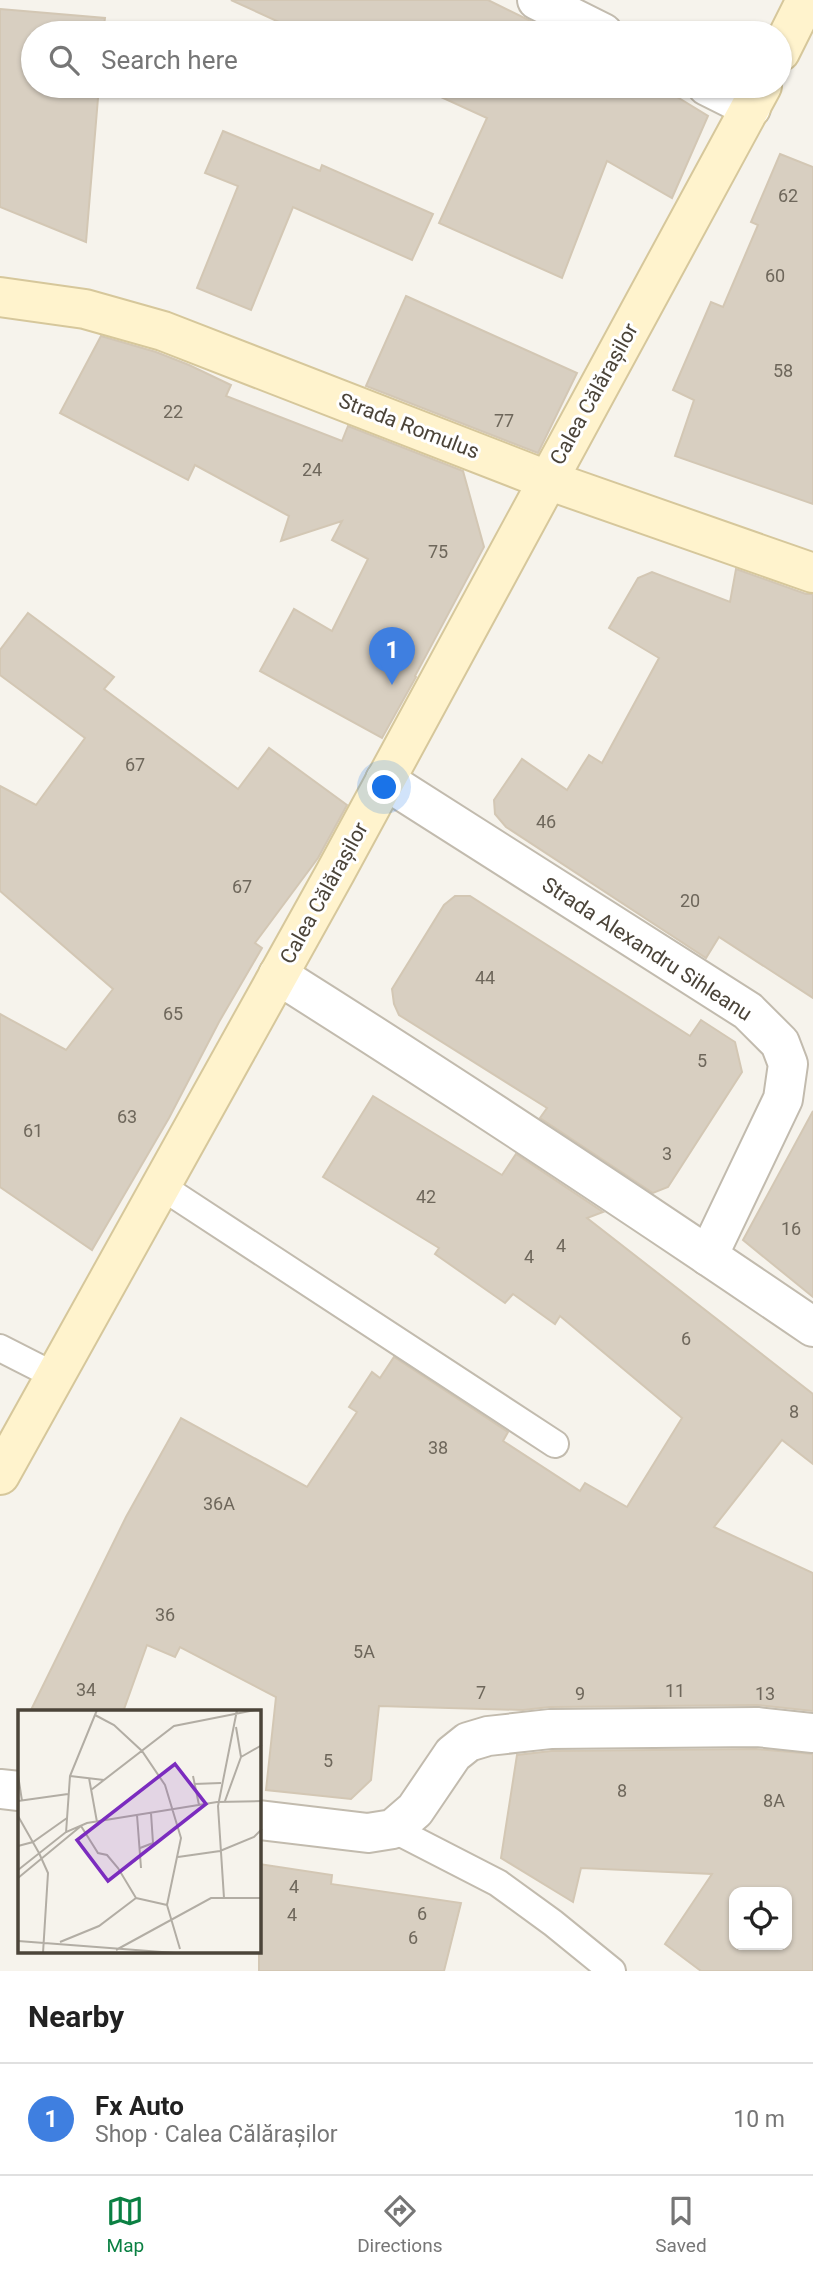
<!DOCTYPE html>
<html lang="en">
<head>
<meta charset="utf-8">
<style>
  body { margin:0; font-family:Roboto,sans-serif; background:#f6f6f6; color:#222 }
  .controls { position:absolute; right:21px; bottom:21px; display:grid; overflow:hidden; border-radius:14px; box-shadow:0 2px 5px #0004 }
  .controls button { width:63px; height:63px; display:grid; place-items:center; padding:0; border:0; border-bottom:2px solid #e0e0e0; background:#fff; color:#222; font:35px sans-serif }
  .you { position:absolute; left:385px; top:788px; width:24px; height:24px; margin:-18px; border:5px solid #fff; border-radius:50%; background:#1a73e8; box-shadow:0 0 0 10px #1a73e833 }
  .badge { display:grid; place-items:center; width:46px; height:46px; border-radius:50%; background:#0b8043; color:#fff; font-size:23px; font-weight:700 }
  .pin { position:absolute; translate:-50% -58px; filter:drop-shadow(0 2px 4px #0008) }
  .pin::after { content:''; position:absolute; top:37px; width:24px; height:21px; background:inherit; clip-path:polygon(0 0,100% 0,50% 100%) }
  .list { margin:0; padding:0; list-style:none }
  h2 { display:flex; justify-content:space-between; align-items:center; height:91px; margin:0; padding:0 28px; font-size:30px }
  h2 small { font-size:23px; font-weight:400; color:#767676 }
  .list li { display:grid; grid-template-columns:46px 1fr auto; gap:21px; align-items:center; box-sizing:border-box; height:112px; padding:0 28px; border-top:2px solid #e0e0e0 }
  .list b { display:block; font-size:26px; white-space:nowrap }
  .list p { margin:0; font-size:23px; white-space:nowrap; color:#767676 }
  .list em { font-size:23px; font-style:normal; color:#767676 }
  .icon { flex:none; width:38px; height:38px; fill:none; stroke:currentColor; stroke-width:2; stroke-linecap:round; stroke-linejoin:round }
  .map { position:relative; flex:none; width:813px; height:1971px; overflow:hidden }
  .search { position:absolute; background:#fff; box-shadow:0 2px 5px #0004; left:21px; right:21px; top:21px; height:77px; display:flex; align-items:center; gap:18px; box-sizing:border-box; padding:0 24px; border-radius:38px; color:#767676; font-size:26px }
  .sheet { height:203px; background:#fff }
  nav { display:flex; justify-content:space-around; align-items:center; box-sizing:border-box; height:98px; border-top:2px solid #e0e0e0; background:#fff; font-size:19px; color:#767676 }
  nav a { display:grid; justify-items:center; gap:4px }
  nav .on { color:#0b8043 }
  .map>svg:first-child { display:block }
  .building { fill:#d8cfc1; stroke:#d3c7b4; stroke-width:2; fill-rule:evenodd }
  .lines { fill:none; stroke-linecap:round; stroke-linejoin:round }
  .lane-casing { stroke:#c2bbae; stroke-width:30 }
  .street-casing { stroke:#c2bbae; stroke-width:42 }
  .secondary-casing { stroke:#d6c79b; stroke-width:42 }
  .lane { stroke:#fff; stroke-width:26 }
  .street { stroke:#fff; stroke-width:38 }
  .secondary { stroke:#fff3cd; stroke-width:38 }
  .labels { text-anchor:middle; dominant-baseline:central; stroke-width:6; stroke-linejoin:round; paint-order:stroke }
  .number-label { font-size:18px; fill:#6e675b }
  .street-label { font-size:21px; fill:#4b4439; stroke:#fff }
  .inset-road { fill:none; stroke:#b2ada4; stroke-width:2 }
  .view { fill:#7b2cbf; fill-opacity:0.15; stroke:#7b2cbf; stroke-width:3.5 }
  .inset-edge { fill:none; stroke:#4b4439; stroke-width:3.5 }
</style>
</head>
<body>
<div class="map">
<svg width="813" height="1971" viewBox="0 0 813 1971">
  <rect width="100%" height="100%" fill="#f6f3ec"/>
  <!-- building -->
  <g class="building">
    <polygon points="231,0 488,0 555,33 303,33"/>
    <polygon points="0,9 105,18 103,33 33,33 33,86 99,86 86,242 0,207"/>
    <polygon points="417,86 659,86 708,116 672,198 607,161 562,278 439,223 487,118"/>
    <polygon points="223,131 320,171 322,165 433,214 412,260 293,207 251,310 197,288 238,186 205,173"/>
    <polygon points="780,154 813,167 813,504 675,456 694,400 673,390 711,302 723,307 758,225 751,222"/>
    <polygon points="406,296 577,373 538,453 366,386"/>
    <polygon points="101,336 156,352 189,365 231,385 226,396 342,441 348,426 463,471 484,547 415,676 416,677 382,738 260,671 294,609 332,631 368,559 332,540 342,521 281,541 289,516 195,465 188,480 60,413"/>
    <polygon points="736,569 806,594 813,594 813,998 719,937 706,958 506,827 495,814 494,800 522,759 567,790 589,755 602,763 659,658 609,628 638,578 652,572 730,602"/>
    <polygon points="28,613 114,677 104,689 238,789 269,748 347,805 318,858 255,943 262,948 219,1022 169,1118 92,1250 0,1187 0,1014 66,1050 113,989 0,891 0,786 36,805 85,738 0,675 0,650"/>
    <polygon points="455,896 470,896 690,1036 701,1020 735,1042 742,1072 668,1187 653,1193 540,1118 547,1108 399,1015 394,1004 392,989 444,905"/>
    <polygon points="373,1096 502,1175 516,1154 603,1212 587,1218 813,1394 813,1464 782,1440 714,1527 813,1573 813,1711 757,1705 550,1707 523,1710 379,1706 371,1780 351,1799 266,1790 276,1697 180,1647 175,1657 147,1645 123,1712 30,1712 126,1517 181,1418 307,1487 357,1412 349,1407 372,1372 380,1378 394,1357 508,1432 503,1441 580,1491 585,1483 627,1507 682,1418 560,1316 555,1324 513,1294 505,1303 435,1254 439,1248 323,1177"/>
    <polygon points="813,1111 813,1297 743,1240"/>
    <path d="M756 1749 813 1754V1971H701L665 1944 712 1874 581 1868 573 1902 501 1858 517 1755 551 1751ZM734 1892H787V1945H734Z"/>
    <polygon points="259,1864 332,1875 331,1884 461,1903 444,1971 259,1971"/>
  </g>
  <g class="lines">
    <defs>
      <g id="lane">
        <polyline points="161,1186 555,1444"/>
        <polyline points="0,1348 55,1376"/>
        <polyline points="393,1829 498,1883 553,1923 612,1971"/>
      </g>
      <g id="street">
        <polyline points="537,0 603,33"/>
        <polyline points="707,86 751,108"/>
        <polyline points="385,780 748,1011 780,1043 788,1064 783,1099 708,1256"/>
        <path d="M278 975C459 1089 637 1207 813 1327"/>
        <polyline points="0,1789 19,1791"/>
        <polyline points="259,1820 368,1833 393,1829 415,1810 453,1754 468,1742 488,1736 550,1729 757,1727 813,1733"/>
      </g>
      <g id="secondary">
        <polyline points="780,52 806,0"/>
        <polyline points="0,297 85,309 163,331 539,477 813,573"/>
        <polyline points="0,1475 335,873 762,86"/>
      </g>
    </defs>
    <!-- lane casing -->
    <use href="#lane" class="lane-casing"/>
    <!-- street casing -->
    <use href="#street" class="street-casing"/>
    <!-- secondary casing -->
    <use href="#secondary" class="secondary-casing"/>
    <!-- lane -->
    <use href="#lane" class="lane"/>
    <!-- street -->
    <use href="#street" class="street"/>
    <!-- secondary -->
    <use href="#secondary" class="secondary"/>
  </g>
  <g class="labels">
    <!-- number labels -->
    <g class="number-label">
      <text x="788" y="195">62</text>
      <text x="775" y="275">60</text>
      <text x="783" y="370">58</text>
      <text x="173" y="411">22</text>
      <text x="504" y="420">77</text>
      <text x="312" y="469">24</text>
      <text x="438" y="551">75</text>
      <text x="135" y="764">67</text>
      <text x="546" y="821">46</text>
      <text x="242" y="886">67</text>
      <text x="690" y="900">20</text>
      <text x="485" y="977">44</text>
      <text x="173" y="1013">65</text>
      <text x="702" y="1060">5</text>
      <text x="127" y="1116">63</text>
      <text x="33" y="1130">61</text>
      <text x="667" y="1153">3</text>
      <text x="426" y="1196">42</text>
      <text x="791" y="1228">16</text>
      <text x="561" y="1245">4</text>
      <text x="529" y="1256">4</text>
      <text x="686" y="1338">6</text>
      <text x="794" y="1411">8</text>
      <text x="438" y="1447">38</text>
      <text x="219" y="1503">36A</text>
      <text x="165" y="1614">36</text>
      <text x="364" y="1651">5A</text>
      <text x="86" y="1689">34</text>
      <text x="675" y="1690">11</text>
      <text x="481" y="1692">7</text>
      <text x="580" y="1693">9</text>
      <text x="765" y="1693">13</text>
      <text x="328" y="1760">5</text>
      <text x="622" y="1790">8</text>
      <text x="774" y="1800">8A</text>
      <text x="294" y="1886">4</text>
      <text x="422" y="1913">6</text>
      <text x="292" y="1914">4</text>
      <text x="413" y="1937">6</text>
    </g>
    <!-- street labels -->
    <g class="street-label">
      <text transform="translate(594 394) rotate(-61)">Calea Călărașilor</text>
      <text transform="translate(409 426) rotate(21)">Strada Romulus</text>
      <text transform="translate(324 893) rotate(-61)">Calea Călărașilor</text>
      <text transform="translate(647 949) rotate(33)">Strada Alexandru Sihleanu</text>
    </g>
  </g>
  <!-- overview -->
  <g transform="translate(18 1710)">
    <rect width="243" height="243" fill="#f6f3ec"/>
    <path class="inset-road" d="M77 5 96 15 124 41 147 75 163 128 149 195 162 239M223 47 244 35M0 65 4 91M52 66 86 70M175 66 181 95M71 68 79 112M176 74 203 73M73 80 156 16 237 0M0 91 50 84M207 91 223 47 218 17M119 105 123 158M0 106 21 143M63 116 80 143 89 145 100 158 118 188M48 123 52 66 79 0M0 136 15 132 49 108M122 138 135 133 133 103M21 143 30 163 25 243M160 147 202 141 236 127 244 119M0 160 48 122 69 113 199 92 244 91M0 168 63 116M118 188 149 195M206 188 200 96 219 0M0 231 157 243M42 232 81 216 118 188M98 240 193 188H244M164 243H218"/>
    <path class="view" d="M157 54 188 94 90 171 59 130Z"/>
    <rect width="243" height="243" class="inset-edge"/>
  </g>
</svg>
<div class="controls">
<button><svg class="icon" aria-label="locate" viewBox="0 0 24 24"><circle cx="12" cy="12" r="6"/><path d="M12 2v4M12 18v4M2 12h4M18 12h4"/></svg></button>
</div>
<div class="you"></div>
<div class="pin badge" style="left:392px;top:685px;background:#3f7fe0">1</div>
<div class="search"><svg class="icon" aria-label="search" viewBox="0 0 24 24"><circle cx="10" cy="10" r="6"/><path d="M15 15l6 6"/></svg>Search here</div>
</div>
<section class="sheet">
<h2>Nearby<small></small></h2>
<ul class="list">
<li><span class="badge" style="background:#3f7fe0">1</span><div><b>Fx Auto</b><p>Shop · Calea Călărașilor</p></div><em>10 m</em></li>
</ul>
</section>
<nav>
<a class="on"><svg class="icon" aria-label="map" viewBox="0 0 24 24"><path d="M3 6l6-2 6 2 6-2v14l-6 2-6-2-6 2zM9 4v14M15 6v14"/></svg>Map</a>
<a><svg class="icon" aria-label="directions" viewBox="0 0 24 24"><path d="M12 3l9 9-9 9-9-9zM9 14v-3h6M13 9l2 2-2 2"/></svg>Directions</a>
<a><svg class="icon" aria-label="saved" viewBox="0 0 24 24"><path d="M7 4h10v16l-5-4-5 4z"/></svg>Saved</a>
</nav>
</body>
</html>
